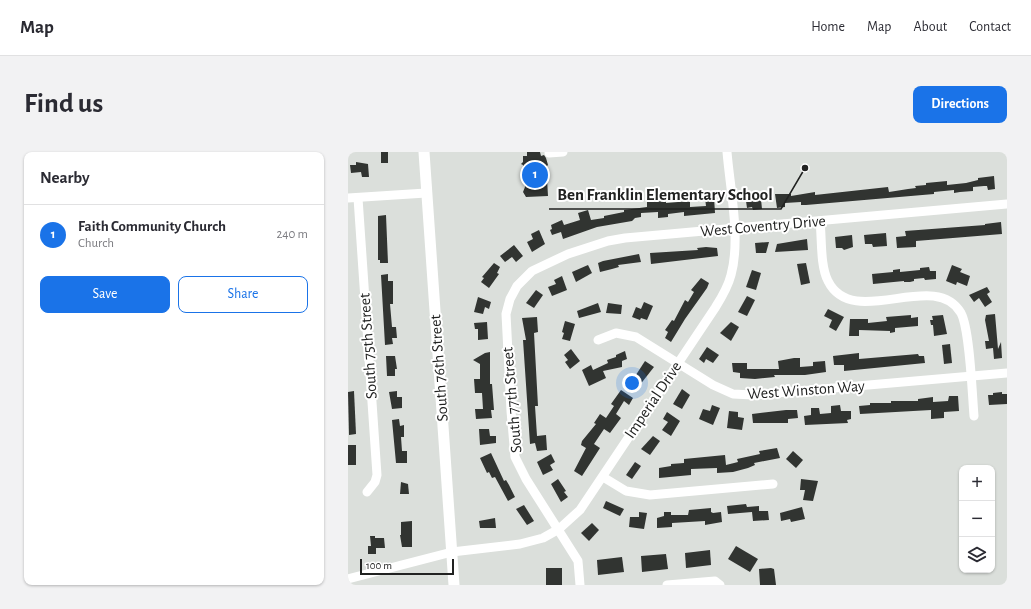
<!DOCTYPE html>
<html lang="en">
<head>
<meta charset="utf-8">
<style>
  body { margin:0; font-family:"Alegreya Sans",sans-serif; background:#f2f2f3; color:#2b2b33 }
  .controls { position:absolute; right:12px; bottom:12px; display:grid; overflow:hidden; border-radius:8px; box-shadow:0 1px 3px #0004 }
  .controls button { width:36px; height:36px; display:grid; place-items:center; padding:0; border:0; border-bottom:1px solid #e1e1e2; background:#fff; color:#2b2b33; font:20px sans-serif }
  .scale { position:absolute; left:12px; bottom:10px; width:94px; box-sizing:border-box; padding-left:4px; border:2px solid #212221; border-top:0; font-size:11px; line-height:14px; white-space:nowrap; color:#212221; -webkit-text-stroke:3px #fff; paint-order:stroke }
  .you { position:absolute; left:284px; top:231px; width:14px; height:14px; margin:-10px; border:3px solid #fff; border-radius:50%; background:#1a73e8; box-shadow:0 0 0 6px #1a73e833 }
  .badge { display:grid; place-items:center; width:26px; height:26px; border-radius:50%; background:#1a73e8; color:#fff; font-size:13px; font-weight:700 }
  .pin { position:absolute; translate:-50% -50%; border:2px solid #fff; box-shadow:0 1px 4px #0006 }
  .list { margin:0; padding:0; list-style:none }
  h2 { display:flex; justify-content:space-between; align-items:center; height:52px; margin:0; padding:0 16px; font-size:17px }
  h2 small { font-size:13px; font-weight:400; color:#7c7c81 }
  .list li { display:grid; grid-template-columns:26px 1fr auto; gap:12px; align-items:center; box-sizing:border-box; height:60px; padding:0 16px; border-top:1px solid #e1e1e2 }
  .list b { display:block; font-size:15px; white-space:nowrap }
  .list p { margin:0; font-size:13px; white-space:nowrap; color:#7c7c81 }
  .list em { font-size:13px; font-style:normal; color:#7c7c81 }
  .actions { display:flex; gap:8px; padding:12px 16px }
  .actions a { flex:1; padding:9px 0; border:1px solid #1a73e8; border-radius:8px; text-align:center; font-size:14px; color:#1a73e8 }
  .actions .main { background:#1a73e8; color:#fff }
  .icon { flex:none; width:22px; height:22px; fill:none; stroke:currentColor; stroke-width:2; stroke-linecap:round; stroke-linejoin:round }
  .map { position:relative; flex:none; width:659px; height:433px; overflow:hidden; border-radius:8px }
  header { display:flex; align-items:center; gap:24px; box-sizing:border-box; height:56px; padding:0 20px; background:#fff; border-bottom:1px solid #e1e1e2 }
  header strong { font-size:19px }
  nav { display:flex; gap:22px; margin-inline-start:auto; font-size:14px }
  .intro { display:flex; align-items:center; justify-content:space-between; box-sizing:border-box; height:96px; padding:0 24px }
  h1 { margin:0; font-size:28px }
  .button { padding:10px 18px; border-radius:8px; background:#1a73e8; color:#fff; font-size:14px; font-weight:700 }
  main { display:flex; gap:24px; padding:0 24px }
  aside { flex:1; background:#fff; border-radius:8px; box-shadow:0 1px 3px #0004 }
  .map>svg:first-child { display:block }
  .building { fill:#313431 }
  .lines { fill:none; stroke-linecap:round; stroke-linejoin:round }
  .minor { stroke:#fff; stroke-width:9 }
  .major { stroke:#fff; stroke-width:11 }
  .labels { text-anchor:middle; dominant-baseline:central; stroke-width:4; stroke-linejoin:round; paint-order:stroke }
  .street-label { font-size:16px; fill:#212221; stroke:#fff }
  .leader { fill:none; stroke:#212221; stroke-width:1.5 }
  .callout-dot { fill:#212221; stroke:#fff; stroke-width:1.5 }
  .callout-label { font-size:17px; text-anchor:middle; font-weight:bold; fill:#212221; stroke:#fff; stroke-width:4; stroke-linejoin:round; paint-order:stroke }
</style>
</head>
<body>
<header>
<strong>Map</strong>
<nav><a>Home</a><a>Map</a><a>About</a><a>Contact</a></nav>
</header>
<div class="intro"><h1>Find us</h1><a class="button">Directions</a></div>
<main>
<aside>
<h2>Nearby<small></small></h2>
<ul class="list">
<li><span class="badge">1</span><div><b>Faith Community Church</b><p>Church</p></div><em>240 m</em></li>
</ul>
<div class="actions"><a class="main">Save</a><a>Share</a></div>
</aside>
<div class="map">
<svg width="659" height="433" viewBox="0 0 659 433">
  <rect width="100%" height="100%" fill="#dbdfdb"/>
  <!-- building -->
  <g class="building">
    <rect x="33" y="0" width="7" height="11"/>
    <polygon points="179,0 192,0 193,4 196,3 198,6 200,13 198,15 199,23 201,24 199,27 200,44 178,45 175,40 177,35 175,13 173,12 175,10 175,4 179,4"/>
    <polygon points="8,10 20,12 21,25 14,25 13,20 3,21 2,13 8,13"/>
    <polygon points="646,24 647,37 640,38 639,34 636,34 625,35 625,39 612,40 606,41 606,38 586,40 586,42 458,53 453,53 453,50 437,51 437,55 429,56 427,42 443,42 443,44 467,40 467,43 540,35 541,40 560,37 568,36 567,34 578,33 578,31 599,29 599,33 618,31 630,28 630,26"/>
    <polygon points="412,40 420,40 420,46 413,47 414,57 405,58 404,55 399,56 397,42"/>
    <polygon points="366,45 367,61 336,64 336,60 320,62 320,65 310,66 310,60 293,61 293,65 287,66 284,69 249,75 215,87 213,80 204,83 202,78 204,77 203,73 214,68 216,73 232,68 230,61 240,58 243,68 256,66 256,64 276,60 276,58 299,55 299,50 306,49 318,48 318,51 342,49 342,55 358,54 357,46"/>
    <polygon points="38,63 40,111 32,111 32,108 30,108 30,64"/>
    <polygon points="653,70 654,82 568,89 568,95 549,96 548,85 558,84 557,79 637,73 637,72"/>
    <polygon points="191,78 197,92 184,100 179,90 185,87 183,82"/>
    <polygon points="538,81 539,94 525,95 524,92 517,92 516,83"/>
    <polygon points="504,83 505,95 496,98 494,96 488,96 487,85"/>
    <polygon points="459,87 460,98 427,100 429,92"/>
    <polygon points="421,90 418,101 408,101 407,91"/>
    <polygon points="166,93 175,104 168,110 164,105 157,110 152,104"/>
    <polygon points="358,95 369,96 370,104 303,112 302,101 350,98 349,96"/>
    <polygon points="291,102 293,110 270,113 271,115 264,117 252,120 250,111 255,109"/>
    <polygon points="146,111 152,115 149,121 151,122 141,136 133,130 136,126 134,125"/>
    <polygon points="458,111 462,131 453,133 449,112"/>
    <polygon points="240,113 244,121 228,130 224,120"/>
    <polygon points="604,113 614,117 612,120 622,124 619,134 609,130 608,133 598,129"/>
    <polygon points="581,115 582,119 588,119 588,127 577,128 576,126 566,127 566,129 562,130 556,130 556,129 525,132 524,122 545,120 545,118 552,117 552,120 572,118 572,116"/>
    <polygon points="404,118 413,121 408,138 398,135"/>
    <polygon points="40,122 40,129 45,129 45,152 42,152 44,175 48,175 49,186 44,186 45,192 37,193 33,123"/>
    <polygon points="214,124 219,138 204,144 200,135 208,132 206,128"/>
    <polygon points="353,126 361,131 359,136 337,167 323,190 317,186 320,180 317,178 324,168 326,169 337,148 340,150 346,140 343,138"/>
    <polygon points="639,135 642,140 639,142 644,150 637,155 631,146 626,150 621,143"/>
    <polygon points="188,138 195,143 186,156 178,151"/>
    <polygon points="399,144 407,148 399,164 390,160"/>
    <polygon points="130,145 143,150 141,157 137,155 135,162 126,160"/>
    <polygon points="296,150 305,154 299,168 293,166 292,168 284,165 288,155 293,157"/>
    <polygon points="250,151 253,160 231,166 229,159"/>
    <polygon points="260,151 274,153 273,162 258,161"/>
    <polygon points="480,157 496,165 488,179 481,175 484,168 476,164"/>
    <polygon points="647,162 650,197 653,190 654,206 646,207 645,196 638,197 637,189 641,189 637,168 638,163"/>
    <polygon points="563,163 563,166 570,165 570,174 547,176 547,180 542,181 542,179 511,178 511,184 501,184 502,167 520,167 520,171 539,169 538,165"/>
    <polygon points="595,163 599,182 586,184 585,173 583,173 582,168 585,168 584,164"/>
    <polygon points="189,165 190,180 186,181 190,254 187,254 189,284 198,283 199,298 189,299 187,291 182,292 175,188 178,188 174,166"/>
    <polygon points="217,169 227,172 222,189 214,187 216,181 214,180"/>
    <polygon points="139,170 140,187 130,188 130,177 127,177 126,171"/>
    <polygon points="383,170 391,175 383,189 372,181"/>
    <polygon points="602,192 604,211 596,212 594,193"/>
    <polygon points="359,195 371,203 365,211 358,207 356,211 351,207"/>
    <polygon points="223,197 232,209 222,217 217,210 220,208 216,203"/>
    <polygon points="277,199 279,207 274,209 274,215 255,219 258,226 241,234 234,218 243,213 245,218 260,211 259,208 268,205 268,203"/>
    <polygon points="142,200 142,232 144,232 146,258 143,258 144,266 128,267 127,257 135,257 134,241 127,241 126,227 132,227 132,212 125,208 137,201"/>
    <polygon points="511,201 511,207 570,202 571,204 576,204 577,211 496,219 496,213 486,213 485,204"/>
    <polygon points="38,204 47,204 49,217 47,217 47,224 39,224"/>
    <polygon points="446,206 452,206 452,215 465,214 465,210 477,209 478,220 457,223 426,223 427,225 407,227 392,226 392,221 385,220 384,211 399,211 399,217 431,217 430,209"/>
    <polygon points="297,209 306,215 291,234 284,229"/>
    <polygon points="334,237 342,243 334,257 325,252"/>
    <polygon points="273,238 285,246 281,253 276,249 268,262 273,266 262,281 256,277 246,292 252,296 234,324 226,319 238,296 233,293 234,289 248,272 246,271 252,262 258,266 266,254 263,252"/>
    <polygon points="6,239 8,282 1,283 0,240"/>
    <polygon points="49,239 49,245 54,245 54,256 44,257 41,240"/>
    <polygon points="654,240 654,242 659,242 659,252 641,253 640,243 645,243 645,241"/>
    <polygon points="601,244 610,244 611,259 596,260 596,266 583,267 583,258 512,262 511,254 522,253 522,251 543,251 543,249 570,249 570,247 585,245 585,250 600,249"/>
    <polygon points="364,253 372,256 365,273 351,267 355,257 362,259"/>
    <polygon points="492,253 493,259 503,259 503,267 499,268 500,271 457,273 456,264 463,263 463,256 471,256 472,262 483,261 483,254"/>
    <polygon points="438,258 449,258 450,266 440,267 440,271 405,271 404,262"/>
    <polygon points="381,259 390,260 390,265 396,266 394,278 379,276"/>
    <polygon points="319,260 332,269 323,284 314,278 320,270 315,267"/>
    <polygon points="51,267 52,274 56,273 56,285 53,285 54,299 59,299 59,311 48,311 44,268"/>
    <polygon points="131,277 141,277 142,284 148,284 148,291 132,293"/>
    <polygon points="305,284 312,289 302,303 293,297"/>
    <rect x="0" y="293" width="8" height="20"/>
    <polygon points="429,296 432,306 406,311 407,313 400,316 385,320 369,321 369,316 343,317 343,323 311,326 311,316 323,314 323,312 336,311 336,307 377,303 378,313 390,310 389,307 412,302 411,299"/>
    <polygon points="445,299 455,308 448,316 438,307"/>
    <polygon points="143,301 156,329 158,328 161,333 167,345 160,349 147,325 144,326 141,320 139,321 132,306"/>
    <polygon points="203,302 207,310 202,313 205,318 195,323 189,310"/>
    <polygon points="287,310 293,314 284,327 278,323"/>
    <polygon points="210,327 218,339 216,340 220,345 213,350 203,332"/>
    <polygon points="453,327 470,329 465,349 455,348 457,338 452,338"/>
    <polygon points="53,330 60,332 61,342 52,342"/>
    <polygon points="258,349 276,357 272,364 255,356"/>
    <polygon points="398,352 399,355 411,354 411,359 420,359 421,368 405,369 404,360 380,362 379,354"/>
    <polygon points="176,353 186,369 179,373 168,357"/>
    <polygon points="454,355 457,367 443,370 442,367 433,369 432,361"/>
    <polygon points="363,356 363,360 365,361 373,360 374,370 357,373 357,369 324,371 324,375 309,376 309,366 316,364 316,360 323,360 323,363 340,363 341,358"/>
    <polygon points="291,360 299,361 296,377 281,375 282,365 291,365"/>
    <polygon points="147,366 148,376 132,376 131,369"/>
    <polygon points="64,369 64,395 54,395 52,383 53,383 53,370"/>
    <polygon points="244,371 251,378 241,389 233,381"/>
    <polygon points="22,384 27,384 27,386 36,386 37,396 28,396 28,402 20,402 20,394 23,394"/>
    <polygon points="388,394 410,407 402,420 380,407"/>
    <polygon points="362,398 363,413 338,416 337,401"/>
    <polygon points="318,402 320,417 294,420 293,404"/>
    <polygon points="274,405 276,420 250,423 249,408"/>
    <rect x="198" y="416" width="16" height="17"/>
    <polygon points="423,416 426,417 428,433 412,433 411,417"/>
  </g>
  <g class="lines">
    <!-- minor -->
    <g class="minor">
      <polyline points="201,1 215,0"/>
      <polyline points="0,46 78,41"/>
      <polyline points="10,46 29,323 27,330 19,340"/>
      <path d="M472 69C474 86 472 114 480 129 505 179 587 116 613 161 622 178 624 241 626 264"/>
      <polyline points="250,188 268,181 288,185 365,233 385,242 405,243 659,221"/>
      <polyline points="255,325 278,339 302,343 425,332"/>
      <path d="M0 427 104 400 172 392 195 386 211 377 232 358 367 156C374 145 380 135 383 123 393 87 382 37 379 0"/>
      <polyline points="232,433 230,409 178,327 167,305 163,259 158,162 162,147 169,134 184,119 220,102 260,89 277,86 659,52"/>
      <polyline points="319,433 367,429 372,433"/>
    </g>
    <!-- major -->
    <polyline class="major" points="76,0 106,433"/>
  </g>
  <g class="labels">
    <!-- street labels -->
    <g class="street-label">
      <text transform="translate(415 74) rotate(-5)">West Coventry Drive</text>
      <text transform="translate(20 194) rotate(-94)">South 75th Street</text>
      <text transform="translate(91 216) rotate(-94)">South 76th Street</text>
      <text transform="translate(458 238) rotate(-4)">West Winston Way</text>
      <text transform="translate(164 248) rotate(-95)">South 77th Street</text>
      <text transform="translate(305 248) rotate(-56)">Imperial Drive</text>
    </g>
  </g>
  <!-- callouts -->
  <path class="leader" d="M457 16L433 57H201"/>
  <circle class="callout-dot" cx="457" cy="16" r="4"/>
  <g class="callout-label">
    <text x="317" y="48">Ben Franklin Elementary School</text>
  </g>
</svg>
<div class="controls">
<button>+</button>
<button>−</button>
<button><svg class="icon" aria-label="layers" viewBox="0 0 24 24"><path d="M12 4l9 5-9 5-9-5zM3 14l9 5 9-5"/></svg></button>
</div>
<div class="scale">100 m</div>
<div class="you"></div>
<div class="pin badge" style="left:187px;top:23px">1</div>
</div>
</main>
</body>
</html>
